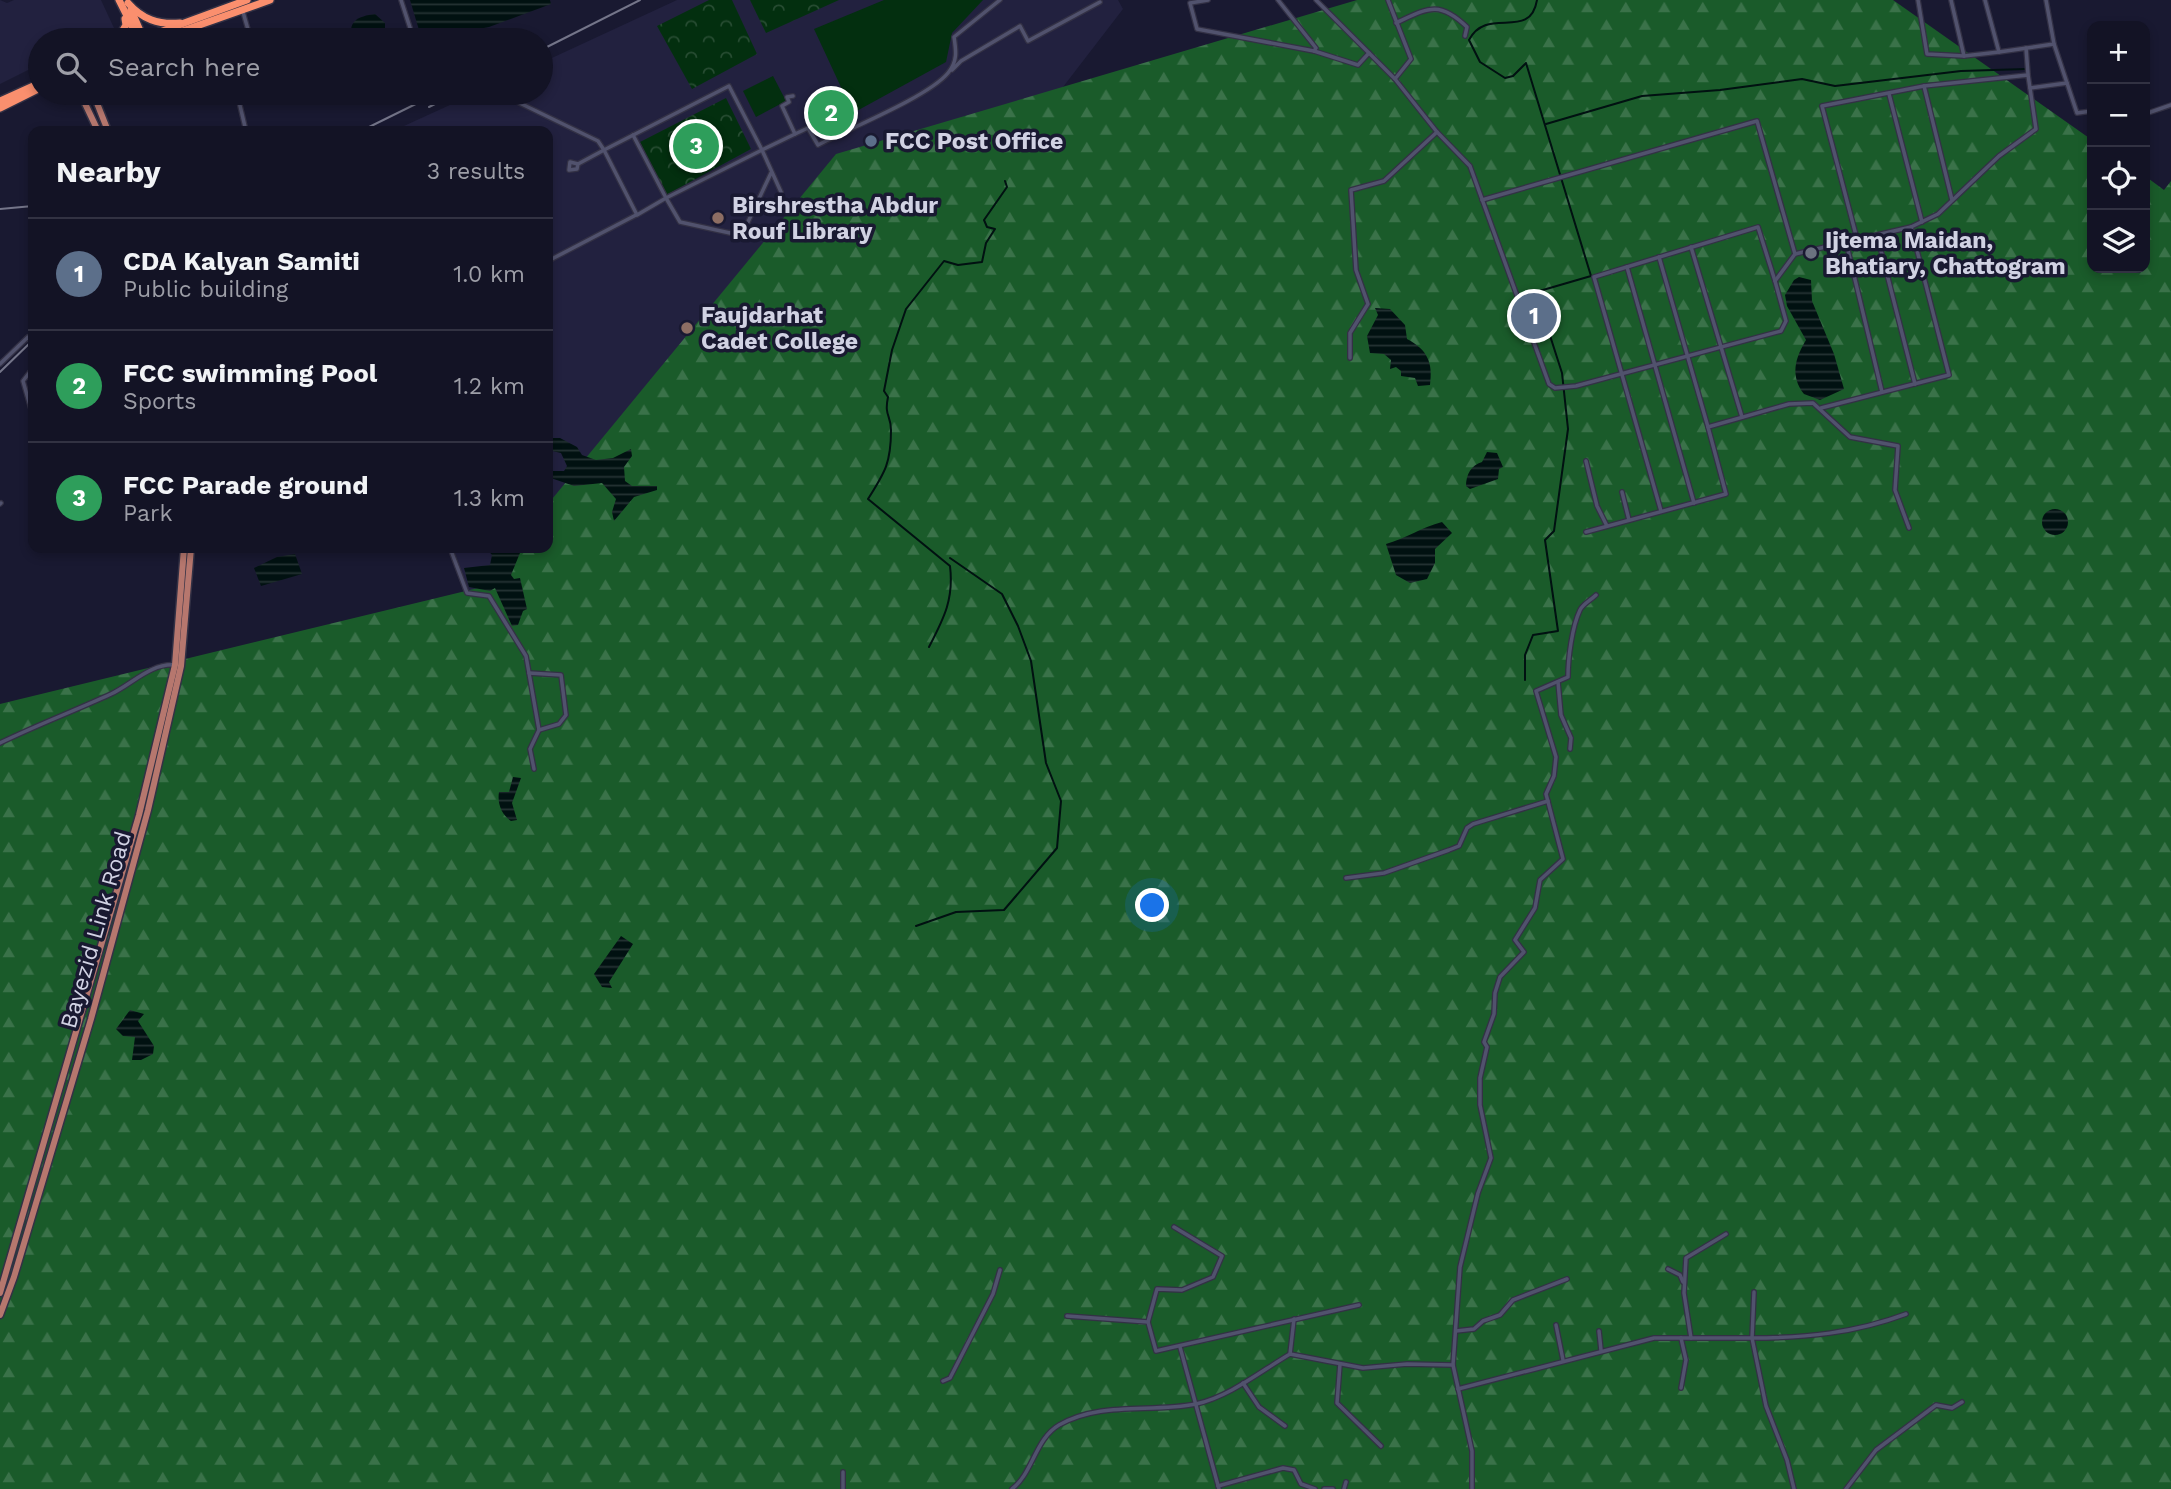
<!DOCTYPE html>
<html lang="en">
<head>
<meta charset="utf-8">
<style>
  body { margin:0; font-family:"Work Sans",sans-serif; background:#1c1c2d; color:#f1f3f6 }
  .controls { position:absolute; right:21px; top:21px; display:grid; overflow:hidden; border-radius:14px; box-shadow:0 4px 10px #0003 }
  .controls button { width:63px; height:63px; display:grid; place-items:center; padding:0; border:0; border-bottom:2px solid #323242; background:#131325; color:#f1f3f6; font:35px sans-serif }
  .you { position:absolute; left:1153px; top:906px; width:24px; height:24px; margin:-18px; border:5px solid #fff; border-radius:50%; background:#1a73e8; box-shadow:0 0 0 10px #1a73e833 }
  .badge { display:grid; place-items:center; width:46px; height:46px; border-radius:50%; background:#1a73e8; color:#fff; font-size:23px; font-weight:700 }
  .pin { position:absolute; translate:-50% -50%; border:4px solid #fff; box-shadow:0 2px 7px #0006 }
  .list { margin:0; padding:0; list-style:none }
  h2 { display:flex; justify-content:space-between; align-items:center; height:91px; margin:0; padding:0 28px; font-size:30px }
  h2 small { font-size:23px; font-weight:400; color:#9d9ea7 }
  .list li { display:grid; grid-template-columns:46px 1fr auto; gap:21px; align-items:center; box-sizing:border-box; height:112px; padding:0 28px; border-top:2px solid #323242 }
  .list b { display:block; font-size:26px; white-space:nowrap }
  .list p { margin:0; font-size:23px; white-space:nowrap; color:#9d9ea7 }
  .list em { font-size:23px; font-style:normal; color:#9d9ea7 }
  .icon { flex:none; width:38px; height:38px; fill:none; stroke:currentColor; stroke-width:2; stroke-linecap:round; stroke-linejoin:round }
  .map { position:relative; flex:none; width:2171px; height:1489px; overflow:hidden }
  .search { position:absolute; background:#131325; box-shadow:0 4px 10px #0003; left:28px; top:28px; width:525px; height:77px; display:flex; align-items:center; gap:18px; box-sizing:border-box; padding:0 24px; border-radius:38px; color:#9d9ea7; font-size:26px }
  .panel { position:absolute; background:#131325; box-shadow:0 4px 10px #0003; left:28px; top:126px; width:525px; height:427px; border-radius:14px }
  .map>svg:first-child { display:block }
  .built { fill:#22213f }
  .forest { fill:url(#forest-firs) }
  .park { fill:url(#park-crowns) }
  .pitch { fill:#032f0f }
  .water { fill:url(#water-rules) }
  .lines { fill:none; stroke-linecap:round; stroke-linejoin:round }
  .stream { stroke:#011111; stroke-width:2 }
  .street-casing { stroke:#333145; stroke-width:6 }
  .primary-casing { stroke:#333145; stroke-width:9 }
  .highway-casing { stroke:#333145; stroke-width:10 }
  .street { stroke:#51526d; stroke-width:3.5 }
  .primary { stroke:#b6776e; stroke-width:6 }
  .highway { stroke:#fa8f6e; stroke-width:7 }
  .rail { stroke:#747589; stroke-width:2 }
  .service-dot { fill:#5c6f8a; stroke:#191931; stroke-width:2.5 }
  .education-dot { fill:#8d6e63; stroke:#191931; stroke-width:2.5 }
  .worship-dot { fill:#6b7280; stroke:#191931; stroke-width:2.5 }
  .labels { text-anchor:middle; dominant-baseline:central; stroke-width:7; stroke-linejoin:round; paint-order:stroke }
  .poi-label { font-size:23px; font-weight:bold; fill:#d1d2e3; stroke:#191931; text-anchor:start }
  .street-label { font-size:23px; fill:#d1d2e3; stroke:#191931 }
</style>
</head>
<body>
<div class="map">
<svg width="2171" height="1489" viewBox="0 0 2171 1489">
  <defs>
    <pattern id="forest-firs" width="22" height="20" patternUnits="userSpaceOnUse" patternTransform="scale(1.75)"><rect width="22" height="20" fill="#1a5b2a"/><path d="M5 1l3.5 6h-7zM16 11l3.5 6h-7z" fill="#3a7249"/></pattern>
    <pattern id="park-crowns" width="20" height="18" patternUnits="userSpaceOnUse" patternTransform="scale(1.75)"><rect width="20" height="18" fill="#032f0f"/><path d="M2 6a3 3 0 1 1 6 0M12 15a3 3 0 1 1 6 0" fill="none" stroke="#274c32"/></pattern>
    <pattern id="water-rules" width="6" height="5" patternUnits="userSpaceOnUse" patternTransform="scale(1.75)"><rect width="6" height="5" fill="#011111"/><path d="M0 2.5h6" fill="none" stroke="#253334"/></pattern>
  </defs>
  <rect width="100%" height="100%" fill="#191931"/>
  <!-- built -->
  <g class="built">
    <polygon points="0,0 7,3 14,0 101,0 114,28 89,40 40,40 40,64 0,84"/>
    <polygon points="677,0 1118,0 1123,9 1063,87 689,527 469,591 453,548 548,548 548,131 393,131 476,93 541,93 541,63"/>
  </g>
  <!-- forest -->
  <polygon class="forest" points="1357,0 1893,0 2092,140 2092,268 2145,268 2145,176 2164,190 2171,181 2171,1489 0,1489 0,704 478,588 512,548 548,548 548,504 836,154"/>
  <!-- park -->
  <g class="park">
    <polygon points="709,0 732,0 757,54 692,89 657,26"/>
    <polygon points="750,0 839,0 766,33"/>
    <polygon points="726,98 751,149 666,195 640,142"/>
  </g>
  <!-- pitch -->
  <g class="pitch">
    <polygon points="884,0 983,0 952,33 946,62 853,113 814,29"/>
    <polygon points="773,76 786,101 756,117 743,91"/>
  </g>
  <!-- water -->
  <g class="water">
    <polygon points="410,0 550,0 551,4 489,27 422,40"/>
    <path d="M375 14 385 23V32L380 40H353C346 22 358 16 375 14Z"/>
    <path d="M1799 277 1811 280 1812 301 1834 354 1844 389 1820 400 1804 394C1790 376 1795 358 1806 340L1787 306 1785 295 1794 280Z"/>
    <path d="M1375 308 1390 309 1405 325 1407 339C1428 350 1433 363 1430 385L1418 386 1415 378 1401 376V371L1396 367 1390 369 1391 360 1384 354 1370 353 1367 336 1378 315Z"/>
    <polygon points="548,438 560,438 577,447 582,455 596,460 613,458 631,449 632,456 624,467 625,481 632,486 657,486 657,490 634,497 614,521 612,512 616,499 602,483 574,486 548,477 548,471 564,471 567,466 561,453 548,450"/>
    <path d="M1487 452 1497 453 1503 467 1499 469 1498 479 1470 489 1466 486C1466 475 1471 465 1482 462Z"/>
    <circle cx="2055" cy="522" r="13"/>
    <path d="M1442 522 1452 533 1435 549V563L1427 579 1410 583 1396 575 1386 544C1407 538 1422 527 1442 522Z"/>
    <polygon points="486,548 522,548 511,575 514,579 520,578 527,609 523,611 518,625 512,626 495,588 490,591 469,587 464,568 490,565 492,555"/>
    <polygon points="295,554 302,574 261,586 254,568 277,557"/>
    <path d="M513 777 521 778 512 803 517 820 511 821C502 815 497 804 499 792H509Z"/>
    <polygon points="621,936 633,944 609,982 612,988 602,987 594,974"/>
    <polygon points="130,1010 144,1014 138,1021 154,1046 153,1054 141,1060 132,1060 135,1037 123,1036 116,1029"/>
  </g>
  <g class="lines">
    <!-- stream -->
    <g class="stream">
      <polyline points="1546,124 1642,96 1720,90 1802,79 1835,86 1961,71 2026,69"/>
      <path d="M929 647C944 618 954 599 950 566L868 499C885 472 891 463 891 430 891 415 884 416 888 397L884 391 892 350 906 309 944 261 958 265 982 262 986 243 995 229 987 227 984 220 1007 187 1005 181"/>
      <path d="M1525 680V655L1533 635 1558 631 1545 540 1554 531 1568 429 1562 373 1536 292 1591 276 1526 63 1513 76 1505 78 1480 62 1469 40C1487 5 1530 42 1537 0"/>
      <polyline points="916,926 956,912 1004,910 1057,848 1061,801 1046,763 1031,661 1018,626 1002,594 950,558"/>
    </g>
    <defs>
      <g id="street">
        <polyline points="401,0 414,40"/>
        <polyline points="1208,0 1190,3 1197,29 1314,51"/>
        <polyline points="1278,0 1316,48 1314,51 1358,65 1369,53"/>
        <polyline points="1316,0 1395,79 1437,132 1470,166 1549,384 1555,388 1576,386 1781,331 1786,321 1775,281 1795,254 1911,227 1949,375 1821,408"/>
        <polyline points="1388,0 1411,59 1395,79"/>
        <polyline points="1918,0 1927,54 1964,56 1999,52"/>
        <polyline points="1951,0 1964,56"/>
        <polyline points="1985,0 1999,52 2054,44 2046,0"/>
        <polyline points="243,12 251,40"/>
        <path d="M1396 23C1428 8 1439 0 1467 27L1465 36"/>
        <polyline points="2054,44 2077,113 2092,111"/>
        <polyline points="2026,48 2028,74"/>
        <polyline points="952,70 961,61 1020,26 1028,41 1100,2"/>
        <polyline points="1924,86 1952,200"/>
        <polyline points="237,93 246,131"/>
        <polyline points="266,93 267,95"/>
        <polyline points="499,93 598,141 604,150 729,86 762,150 795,134"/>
        <polyline points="1889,94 1922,222"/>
        <path d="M793 96 787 97 789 102 782 106 795 134 808 128 818 145C850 128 928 97 948 73 958 61 956 50 954 37L1000 0"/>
        <polyline points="2145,114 2171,105"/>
        <polyline points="578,164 577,169 569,170 570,162 578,164 604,150 637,215 666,198 633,135"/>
        <polyline points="771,173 748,222 730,233 680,222 666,198 762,150 781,192"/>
        <polyline points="1482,200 1757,121 1795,254"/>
        <polyline points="1911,227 1938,214 1999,156 2036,129 2030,88"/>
        <polyline points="1877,235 1915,384"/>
        <polyline points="1857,239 1822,106 1924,86 2028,75 2030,88 2067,83"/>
        <polyline points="1846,242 1882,392"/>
        <polyline points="1691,247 1742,417"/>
        <polyline points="1659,257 1708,427"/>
        <polyline points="548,261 636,215"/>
        <polyline points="1627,267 1694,503"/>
        <polyline points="1350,358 1350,333 1368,304 1356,270 1351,190 1384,181 1437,132"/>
        <polyline points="0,364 28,337 33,345"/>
        <polyline points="33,368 23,381 33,416"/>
        <polyline points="1586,461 1597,506 1607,526"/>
        <polyline points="1622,492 1629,520"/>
        <polyline points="0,504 1,503"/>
        <polyline points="1661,511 1594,277 1758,227 1775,281"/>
        <polyline points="1586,532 1726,494 1708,427 1789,404 1813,403 1850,437 1898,446 1895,490 1909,528"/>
        <polyline points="450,548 467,593 489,596 526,656 539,730 530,749 534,769"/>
        <polyline points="529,673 561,675 566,715 559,724 539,730"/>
        <polyline points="1558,682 1561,715 1571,738 1570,749"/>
        <path d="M0 743C37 725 74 711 111 694 132 684 151 663 175 665"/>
        <polyline points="1346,878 1384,873 1449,850 1459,846 1467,828 1473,824 1548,801"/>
        <polyline points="1668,1269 1680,1275 1683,1282"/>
        <path d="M1754 1292 1752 1338C1805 1338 1855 1333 1906 1314"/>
        <polyline points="1067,1316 1148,1322 1156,1351 1359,1305"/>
        <polyline points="1148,1322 1157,1289 1182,1290 1213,1277 1222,1256 1174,1227"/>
        <polyline points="1556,1325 1563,1360"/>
        <polyline points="1456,1331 1474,1329 1483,1321 1500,1315 1513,1300 1567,1279"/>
        <polyline points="1599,1331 1601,1350"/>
        <polyline points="1681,1338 1686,1360 1681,1388"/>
        <polyline points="1691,1338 1684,1293 1686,1258 1726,1234"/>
        <polyline points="1180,1347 1219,1489"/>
        <polyline points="1290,1354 1294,1319"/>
        <polyline points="1340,1364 1337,1403 1381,1446"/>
        <polyline points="943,1381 950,1378 993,1294 1000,1270"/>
        <polyline points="1243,1383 1259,1407 1285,1426"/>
        <polyline points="1458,1389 1654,1338 1752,1338 1766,1406 1787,1460 1794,1489"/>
        <polyline points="1218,1486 1283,1468 1294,1470 1301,1484 1315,1489"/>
        <polyline points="843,1489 843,1472"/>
        <path d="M1012 1489C1033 1473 1035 1439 1059 1425 1101 1401 1150 1413 1196 1404 1229 1397 1261 1371 1290 1354L1363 1368 1407 1364 1453 1365"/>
        <polyline points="1324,1489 1333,1489"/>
        <polyline points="1344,1489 1346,1482"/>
        <path d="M1472 1489V1451L1453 1365 1460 1267 1478 1193 1491 1158 1480 1105V1078L1487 1047 1484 1042 1494 1014 1495 993 1500 977 1524 952 1515 940 1535 908 1540 880 1563 859 1546 794 1554 776 1556 757 1536 691 1568 677C1568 658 1572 627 1580 610 1583 604 1591 600 1596 595"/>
        <polyline points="1846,1489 1876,1450 1936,1405 1952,1408 1962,1402"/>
      </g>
      <g id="primary">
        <polyline points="80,93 98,131"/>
        <polyline points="93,93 108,131"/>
        <polyline points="0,1293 139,815 175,665 184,548"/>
        <polyline points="0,1315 14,1277 91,1019 148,810 181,666 191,548"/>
      </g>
      <g id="highway">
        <polyline points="119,0 139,40"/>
        <path d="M128 3C142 19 158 25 180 23"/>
        <polyline points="131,10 144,40"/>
        <polyline points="117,40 126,25 125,19"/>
        <polyline points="138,40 247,0"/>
        <polyline points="157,40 270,0"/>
        <polyline points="0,101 40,83"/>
        <polyline points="0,108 40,88"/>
      </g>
    </defs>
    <!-- street casing -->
    <use href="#street" class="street-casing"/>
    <!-- primary casing -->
    <use href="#primary" class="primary-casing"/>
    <!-- highway casing -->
    <use href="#highway" class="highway-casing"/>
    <!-- street -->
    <use href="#street" class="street"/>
    <!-- primary -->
    <use href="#primary" class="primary"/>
    <!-- highway -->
    <use href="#highway" class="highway"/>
    <!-- rail -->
    <g class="rail">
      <polyline points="541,50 640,0"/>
      <polyline points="429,107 457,93"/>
      <polyline points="361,131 438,93"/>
      <polyline points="0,209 33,206"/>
      <polyline points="0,372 33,340"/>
    </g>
  </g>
  <!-- markers -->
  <circle class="service-dot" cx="871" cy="141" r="7"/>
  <g class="education-dot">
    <circle cx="718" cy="218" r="7"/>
    <circle cx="687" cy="328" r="7"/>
  </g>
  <circle class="worship-dot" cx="1811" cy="253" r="7"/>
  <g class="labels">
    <!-- poi labels -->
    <g class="poi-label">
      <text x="885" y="141">FCC Post Office</text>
      <text x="732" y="205">Birshrestha Abdur<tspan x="732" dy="26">Rouf Library</tspan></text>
      <text x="1825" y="240">Ijtema Maidan,<tspan x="1825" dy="26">Bhatiary, Chattogram</tspan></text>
      <text x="701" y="315">Faujdarhat<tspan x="701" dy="26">Cadet College</tspan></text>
    </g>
    <!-- street labels -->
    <g class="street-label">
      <text transform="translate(96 930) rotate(-74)">Bayezid Link Road</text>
    </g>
  </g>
</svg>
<div class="controls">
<button>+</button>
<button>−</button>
<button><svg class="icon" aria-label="locate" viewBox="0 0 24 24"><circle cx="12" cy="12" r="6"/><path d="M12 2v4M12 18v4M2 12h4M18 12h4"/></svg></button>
<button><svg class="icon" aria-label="layers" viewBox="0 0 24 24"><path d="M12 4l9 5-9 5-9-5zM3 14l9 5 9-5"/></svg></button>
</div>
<div class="you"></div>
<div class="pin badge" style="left:1534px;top:316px;background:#5c6f8a">1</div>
<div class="pin badge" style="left:831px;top:113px;background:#2e9e5b">2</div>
<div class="pin badge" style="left:696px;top:146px;background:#2e9e5b">3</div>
<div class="search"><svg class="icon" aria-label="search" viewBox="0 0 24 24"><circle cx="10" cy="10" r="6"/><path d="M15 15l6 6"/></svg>Search here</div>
<section class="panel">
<h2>Nearby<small>3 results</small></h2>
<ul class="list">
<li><span class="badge" style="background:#5c6f8a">1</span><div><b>CDA Kalyan Samiti</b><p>Public building</p></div><em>1.0 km</em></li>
<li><span class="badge" style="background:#2e9e5b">2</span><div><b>FCC swimming Pool</b><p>Sports</p></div><em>1.2 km</em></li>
<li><span class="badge" style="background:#2e9e5b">3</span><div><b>FCC Parade ground</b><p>Park</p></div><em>1.3 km</em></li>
</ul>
</section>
</div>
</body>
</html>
